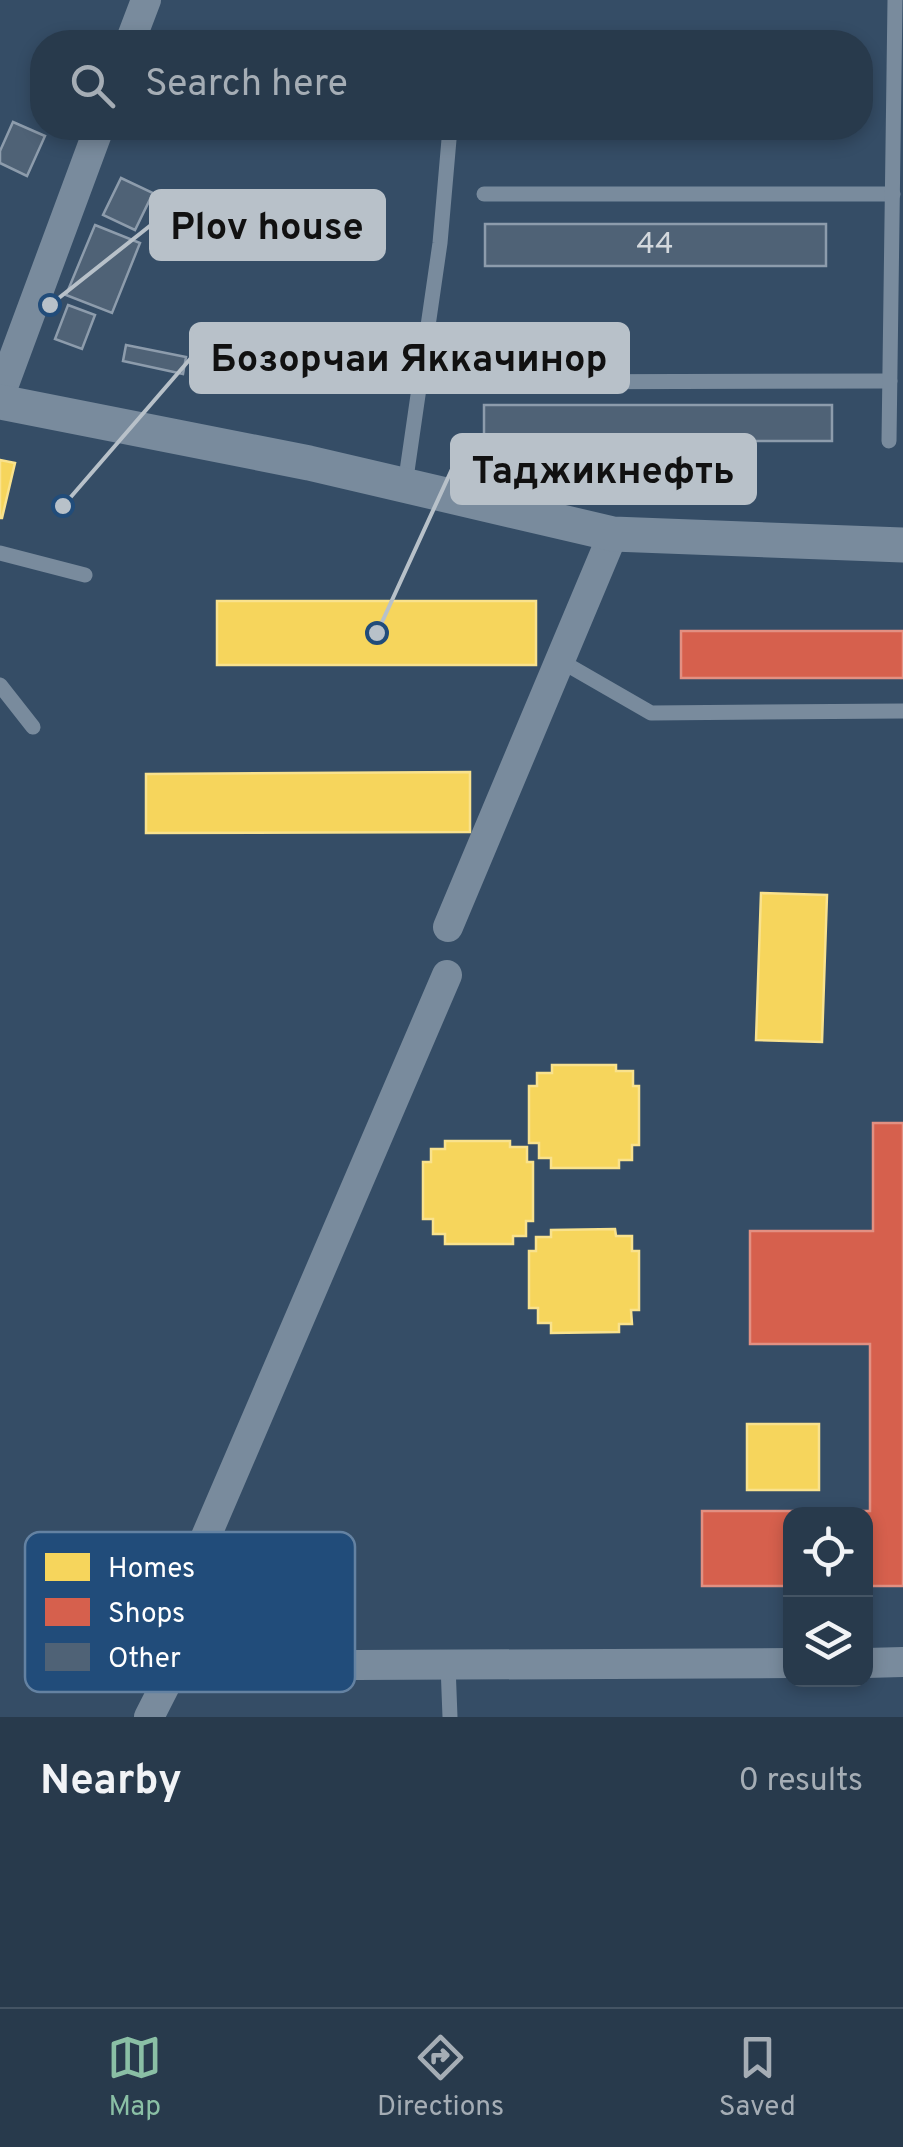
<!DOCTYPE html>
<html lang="en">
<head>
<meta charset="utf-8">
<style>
  body { margin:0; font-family:Overpass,sans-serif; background:#344556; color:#f1f3f6 }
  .controls { position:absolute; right:30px; bottom:30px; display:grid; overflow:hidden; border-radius:20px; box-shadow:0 5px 15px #0003 }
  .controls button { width:90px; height:90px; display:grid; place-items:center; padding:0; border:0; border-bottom:2px solid #445464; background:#283a4c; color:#f1f3f6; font:50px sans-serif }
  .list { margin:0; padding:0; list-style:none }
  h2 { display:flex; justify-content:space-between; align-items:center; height:130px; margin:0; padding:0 40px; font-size:42px }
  h2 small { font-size:32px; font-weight:400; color:#a5adb5 }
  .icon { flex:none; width:55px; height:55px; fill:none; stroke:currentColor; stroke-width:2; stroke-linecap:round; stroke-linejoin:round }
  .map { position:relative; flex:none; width:903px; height:1717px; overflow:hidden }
  .search { position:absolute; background:#283a4c; box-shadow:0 5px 15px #0003; left:30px; right:30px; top:30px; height:110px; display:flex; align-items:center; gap:25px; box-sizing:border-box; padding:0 35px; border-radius:40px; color:#a5adb5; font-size:38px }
  .sheet { height:290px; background:#283a4c }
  nav { display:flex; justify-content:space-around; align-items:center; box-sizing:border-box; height:140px; border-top:2px solid #445464; background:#283a4c; font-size:28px; color:#a5adb5 }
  nav a { display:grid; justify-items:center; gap:5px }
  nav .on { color:#8abfa5 }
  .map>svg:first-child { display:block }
  .homes { fill:#f6d55c; stroke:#f9e28d; stroke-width:2.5 }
  .shops { fill:#d6604d; stroke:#e29082; stroke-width:2.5 }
  .building { fill:#4f6276; stroke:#8d9cac; stroke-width:2.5 }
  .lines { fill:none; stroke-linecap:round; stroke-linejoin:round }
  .service { stroke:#798b9d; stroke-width:15 }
  .minor { stroke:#798b9d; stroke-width:30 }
  .tertiary { stroke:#798b9d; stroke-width:35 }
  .labels { text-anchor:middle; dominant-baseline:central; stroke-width:10; stroke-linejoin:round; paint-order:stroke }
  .number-label { font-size:30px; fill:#d3d8dd }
  .key { fill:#214c7a; stroke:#6482a2; stroke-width:2.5 }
  .key-label { font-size:28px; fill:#fff }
  .leader { fill:none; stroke:#b8c1c9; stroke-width:4 }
  .callout-dot { fill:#b8c1c9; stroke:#214c7a; stroke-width:4 }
  .callout { fill:#b8c1c9; stroke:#b8c1c9; stroke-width:4 }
  .callout-label { font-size:38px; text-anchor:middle; font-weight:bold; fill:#111 }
</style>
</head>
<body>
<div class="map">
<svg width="903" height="1717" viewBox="0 0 903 1717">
  <rect width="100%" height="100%" fill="#354d66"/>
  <!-- homes -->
  <g class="homes">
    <polygon points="0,460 15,463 2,518 0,518"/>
    <rect x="217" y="601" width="319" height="64"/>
    <polygon points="470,772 470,832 146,833 146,774"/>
    <polygon points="761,893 827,895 822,1042 756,1040"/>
    <polygon points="552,1065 616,1065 616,1071 633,1071 633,1086 639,1086 639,1145 632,1145 632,1160 619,1160 619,1168 551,1168 551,1158 539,1158 539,1143 529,1143 529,1086 537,1086 537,1073 552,1073"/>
    <polygon points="445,1141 510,1141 510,1147 527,1147 527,1162 533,1162 533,1221 526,1221 526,1236 513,1236 513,1244 445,1244 445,1234 433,1234 433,1219 423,1219 423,1162 431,1162 431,1149 445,1149"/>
    <polygon points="615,1229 616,1236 632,1236 632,1251 639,1251 639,1310 631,1310 632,1324 619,1324 619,1332 551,1333 551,1323 538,1323 538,1308 529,1308 529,1251 536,1251 536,1237 551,1237 551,1230"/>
    <rect x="747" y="1424" width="72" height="66"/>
  </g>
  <!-- shops -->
  <g class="shops">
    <rect x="681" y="631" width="222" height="47"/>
    <polygon points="873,1123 903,1123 903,1586 866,1586 866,1514 790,1514 790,1586 702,1586 702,1511 870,1511 870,1344 750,1344 750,1231 873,1231"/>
  </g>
  <!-- building -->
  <g class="building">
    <polygon points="13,122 45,136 27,176 0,163 0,151"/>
    <polygon points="121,178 153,193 135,230 103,215"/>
    <rect x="485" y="224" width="341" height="42"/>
    <polygon points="95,225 140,243 112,313 66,295"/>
    <polygon points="68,305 95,315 82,349 55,339"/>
    <polygon points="126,345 186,357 183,374 123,361"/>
    <rect x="484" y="405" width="348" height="36"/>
  </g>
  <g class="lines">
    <!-- service -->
    <g class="service">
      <polyline points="484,194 893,194"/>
      <polyline points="481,382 890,381"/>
      <polyline points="889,441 895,0"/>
      <polyline points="405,485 440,243 450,128"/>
      <polyline points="0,553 85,575"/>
      <polyline points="559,660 651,713 903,711"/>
      <polyline points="0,685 33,727"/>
      <polyline points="448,1665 450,1717"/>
    </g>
    <!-- minor -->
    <g class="minor">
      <polyline points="130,42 146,0"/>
      <polyline points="0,395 99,128"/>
      <polyline points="448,927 613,534"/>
      <polyline points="866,1663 903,1662"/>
      <polyline points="175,1666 790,1663"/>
      <polyline points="149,1717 175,1666 171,1618 447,975"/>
    </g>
    <!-- tertiary -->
    <polyline class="tertiary" points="0,402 309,463 613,534 903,545"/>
  </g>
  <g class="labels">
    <!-- number labels -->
    <g class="number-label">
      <text x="655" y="245">44</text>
    </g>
  </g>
  <!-- legend -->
  <rect x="25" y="1532" width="330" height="160" rx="15" class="key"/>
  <rect x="45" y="1553" width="45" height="28" fill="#f6d55c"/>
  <rect x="45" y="1598" width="45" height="28" fill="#d6604d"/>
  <rect x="45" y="1643" width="45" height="28" fill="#4f6276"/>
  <g class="key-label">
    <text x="108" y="1577">Homes</text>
    <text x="108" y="1622">Shops</text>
    <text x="108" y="1667">Other</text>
  </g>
  <!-- callouts -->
  <path class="leader" d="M50 305L151 225M63 506L191 358M377 633L452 469"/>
  <g class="callout-dot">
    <circle cx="50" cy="305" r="10"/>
    <circle cx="63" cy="506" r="10"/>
    <circle cx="377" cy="633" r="10"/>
  </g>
  <g class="callout">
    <rect x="151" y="191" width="233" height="68" rx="10"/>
    <rect x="191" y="324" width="437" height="68" rx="10"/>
    <rect x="452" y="435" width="303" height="68" rx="10"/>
  </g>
  <g class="callout-label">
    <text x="267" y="239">Plov house</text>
    <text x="409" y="371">Бозорчаи Яккачинор</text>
    <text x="603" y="483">Таджикнефть</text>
  </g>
</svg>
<div class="controls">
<button><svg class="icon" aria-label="locate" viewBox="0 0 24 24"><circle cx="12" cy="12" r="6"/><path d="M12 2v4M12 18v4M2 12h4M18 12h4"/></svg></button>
<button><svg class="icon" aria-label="layers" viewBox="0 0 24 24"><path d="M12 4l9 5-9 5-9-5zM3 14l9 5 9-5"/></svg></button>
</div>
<div class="search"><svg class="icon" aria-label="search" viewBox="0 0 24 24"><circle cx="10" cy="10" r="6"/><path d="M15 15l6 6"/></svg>Search here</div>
</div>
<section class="sheet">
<h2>Nearby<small>0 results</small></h2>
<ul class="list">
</ul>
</section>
<nav>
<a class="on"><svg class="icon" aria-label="map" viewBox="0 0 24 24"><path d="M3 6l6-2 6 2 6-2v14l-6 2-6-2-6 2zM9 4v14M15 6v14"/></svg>Map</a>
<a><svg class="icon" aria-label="directions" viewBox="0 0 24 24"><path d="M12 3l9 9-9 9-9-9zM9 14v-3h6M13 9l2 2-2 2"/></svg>Directions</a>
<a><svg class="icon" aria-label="saved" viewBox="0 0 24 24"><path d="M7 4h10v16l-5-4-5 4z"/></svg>Saved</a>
</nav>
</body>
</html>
